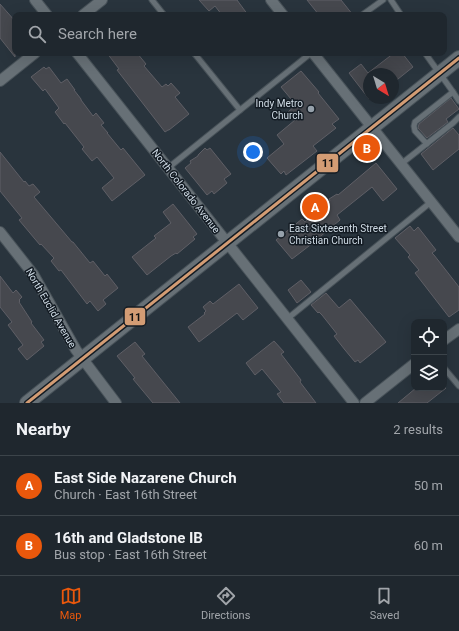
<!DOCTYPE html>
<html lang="en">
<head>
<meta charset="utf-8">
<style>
  body { margin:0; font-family:Roboto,sans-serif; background:#272f36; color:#f1f3f6 }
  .controls { position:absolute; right:12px; bottom:12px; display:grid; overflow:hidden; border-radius:8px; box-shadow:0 4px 16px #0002 }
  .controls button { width:36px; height:36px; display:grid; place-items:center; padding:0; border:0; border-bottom:1px solid #3c444a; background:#1f272e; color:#f1f3f6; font:20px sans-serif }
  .compass { position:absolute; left:363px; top:68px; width:36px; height:36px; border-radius:50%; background:#1f272e; box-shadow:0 4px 16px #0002; rotate:142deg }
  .you { position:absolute; left:253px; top:152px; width:14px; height:14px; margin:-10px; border:3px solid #fff; border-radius:50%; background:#1a73e8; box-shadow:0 0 0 6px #1a73e833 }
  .badge { display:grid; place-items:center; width:26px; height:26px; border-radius:50%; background:#ea580c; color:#fff; font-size:13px; font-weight:700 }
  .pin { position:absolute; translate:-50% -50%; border:2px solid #fff; box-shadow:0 1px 4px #0006 }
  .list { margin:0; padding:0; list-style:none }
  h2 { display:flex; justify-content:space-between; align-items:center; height:52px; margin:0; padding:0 16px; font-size:17px }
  h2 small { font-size:13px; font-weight:400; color:#a1a5aa }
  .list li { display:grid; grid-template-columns:26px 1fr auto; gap:12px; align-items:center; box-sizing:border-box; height:60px; padding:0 16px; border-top:1px solid #3c444a }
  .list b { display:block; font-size:15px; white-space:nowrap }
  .list p { margin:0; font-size:13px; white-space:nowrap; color:#a1a5aa }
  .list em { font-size:13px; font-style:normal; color:#a1a5aa }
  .icon { flex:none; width:22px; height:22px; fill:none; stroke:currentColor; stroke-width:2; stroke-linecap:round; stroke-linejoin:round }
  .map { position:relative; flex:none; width:459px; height:403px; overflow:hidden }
  .search { position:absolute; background:#1f272e; box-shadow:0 4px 16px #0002; left:12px; right:12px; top:12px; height:44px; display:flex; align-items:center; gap:10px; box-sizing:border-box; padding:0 14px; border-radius:8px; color:#a1a5aa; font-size:15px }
  .sheet { height:172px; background:#1f272e }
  nav { display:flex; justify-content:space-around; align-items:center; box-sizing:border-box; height:56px; border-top:1px solid #3c444a; background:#1f272e; font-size:11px; color:#a1a5aa }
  nav a { display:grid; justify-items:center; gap:2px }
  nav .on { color:#ea580c }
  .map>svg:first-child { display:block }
  .building { fill:#46484e; stroke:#5f5f66 }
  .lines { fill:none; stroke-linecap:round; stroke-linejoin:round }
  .lane-casing { stroke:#485259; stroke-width:7 }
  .street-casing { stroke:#485259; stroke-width:12 }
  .secondary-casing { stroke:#485259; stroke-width:16 }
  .lane { stroke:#677076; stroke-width:5 }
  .street { stroke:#677076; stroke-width:10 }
  .secondary { stroke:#677076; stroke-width:14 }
  .bus-1-casing { stroke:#131b23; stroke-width:6 }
  .bus-1 { stroke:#d39c74; stroke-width:3 }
  .poi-dot { fill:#96a1ab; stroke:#131b23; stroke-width:1.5 }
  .labels { text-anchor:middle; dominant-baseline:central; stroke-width:3; stroke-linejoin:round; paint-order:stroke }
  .poi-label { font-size:10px; fill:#d0dce6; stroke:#131b23; text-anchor:end }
  .street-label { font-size:10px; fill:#d0dce6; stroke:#131b23 }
  .line-badge { stroke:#131b23; stroke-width:1.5 }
  .pale-badge-label { font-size:11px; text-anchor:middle; font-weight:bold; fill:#111 }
</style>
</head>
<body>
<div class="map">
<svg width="459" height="403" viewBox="0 0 459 403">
  <rect width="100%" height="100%" fill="#29343d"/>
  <!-- building -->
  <g class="building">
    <polygon points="199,0 237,0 248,15 222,15 215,6 209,11"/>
    <polygon points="307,0 341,0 353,15 319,15"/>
    <polygon points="0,4 15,21 15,57 0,38"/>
    <polygon points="107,53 137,53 146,64 144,66 162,87 166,84 168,86 171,83 180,93 175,97 189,114 169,130 168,130 165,132 117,70 119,69"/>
    <polygon points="394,53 402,53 413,67 393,83 393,74 369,74 369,99 349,73 361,64 368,73"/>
    <polygon points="44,67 46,69 49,67 61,83 67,79 75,90 74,90 81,99 81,100 93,116 96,113 104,123 101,125 108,133 107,133 121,150 123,148 145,175 112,201 102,188 114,178 97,157 92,161 82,149 84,147 65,123 64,124 55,112 59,108 45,89 43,91 31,77"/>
    <polygon points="301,71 319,92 318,93 339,119 332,124 336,128 313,146 317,151 286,175 284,171 281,174 267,158 284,144 277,135 295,120 288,112 296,105 281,87"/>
    <polygon points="451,98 459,109 446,119 448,122 427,138 418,128 419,124"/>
    <polygon points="453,128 459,135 459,149 433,170 421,154"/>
    <polygon points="205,148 207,150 210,148 231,174 224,179 227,183 214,194 212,191 207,195 185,168 191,163 190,161 198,156 198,155"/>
    <polygon points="0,152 24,182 25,181 29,186 33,184 40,192 34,197 72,242 73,242 90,263 93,261 105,276 107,274 118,288 103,300 106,304 98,311 90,301 87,304 61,270 59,271 51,261 54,258 41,244 40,245 19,220 22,218 0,191"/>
    <polygon points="376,163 397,189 383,201 372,187 337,215 340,220 309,246 292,259 276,240 302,219 305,222 320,208 330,201 329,199 337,194 338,195"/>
    <polygon points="173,204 197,234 193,237 195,239 177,254 176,253 171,256 147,275 132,257 156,238 154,236 171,223 163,212"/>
    <polygon points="410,226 414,231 418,227 436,250 432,253 434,255 459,287 459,310 449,317 415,273 419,270 408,257 410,255 395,238"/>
    <polygon points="0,276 13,293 16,290 22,297 19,300 20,301 19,302 32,322 31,323 44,340 41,342 44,346 27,360 18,349 23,345 8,325 12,322 0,307"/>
    <polygon points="301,280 311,292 297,303 288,290"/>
    <polygon points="239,284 258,308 243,320 237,313 199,342 188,327 205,314 204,313 206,311 203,307 210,301 213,304"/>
    <polygon points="326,293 339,308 350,299 386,342 360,363 358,360 355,362 345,350 334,336 337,334 322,315 319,312 318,313 311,305"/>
    <polygon points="274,341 284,352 281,354 301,380 300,382 316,403 284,403 277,394 281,392 262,369 255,375 246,363"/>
    <polygon points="135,342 145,354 142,356 180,403 153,403 133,379 135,378 117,356"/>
    <polygon points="416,388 446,388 427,403 398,403"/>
  </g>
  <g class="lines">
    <defs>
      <g id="lane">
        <polyline points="152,0 164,15"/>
        <polyline points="391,0 401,15"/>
        <polyline points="362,15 383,0"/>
        <polyline points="194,53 240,110"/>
        <path d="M425 53C436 69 448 84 459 101"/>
        <polyline points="427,144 415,131 414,126 415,122 453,92"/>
        <polyline points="401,164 453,123 459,117"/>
        <polyline points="168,168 311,53"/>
        <polyline points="287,319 431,202"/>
        <polyline points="444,368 459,386"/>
      </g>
      <g id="street">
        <polyline points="35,0 47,15"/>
        <polyline points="271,0 283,15"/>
        <polyline points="83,15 102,0"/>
        <polyline points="77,53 354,403"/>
        <polyline points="313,53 459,237"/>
        <polyline points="0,81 35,53"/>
        <polyline points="0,232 33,274 76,350 116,403"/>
        <polyline points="444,340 459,329"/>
        <polyline points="365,403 414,364"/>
      </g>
      <polyline id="secondary" points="27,403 459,58"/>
    </defs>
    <!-- lane casing -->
    <use href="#lane" class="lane-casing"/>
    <!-- street casing -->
    <use href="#street" class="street-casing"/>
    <!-- secondary casing -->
    <use href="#secondary" class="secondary-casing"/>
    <!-- lane -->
    <use href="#lane" class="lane"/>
    <!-- street -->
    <use href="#street" class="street"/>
    <!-- secondary -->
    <use href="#secondary" class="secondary"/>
    <defs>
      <polyline id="bus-1" points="27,403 459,58"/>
    </defs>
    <!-- bus-1 casing -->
    <use href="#bus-1" class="bus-1-casing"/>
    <!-- bus-1 -->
    <use href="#bus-1" class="bus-1"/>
  </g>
  <!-- markers -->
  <g class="poi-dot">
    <circle cx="311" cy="109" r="4"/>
    <circle cx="281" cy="234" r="4"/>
  </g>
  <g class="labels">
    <!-- poi labels -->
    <g class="poi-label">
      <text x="303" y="103">Indy Metro<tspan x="303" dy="12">Church</tspan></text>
      <text x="289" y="228" text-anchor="start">East Sixteeenth Street<tspan x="289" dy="12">Christian Church</tspan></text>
    </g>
    <!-- street labels -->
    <g class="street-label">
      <text transform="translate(186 191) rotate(52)">North Colorado Avenue</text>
      <text transform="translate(51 308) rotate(60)">North Euclid Avenue</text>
    </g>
  </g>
  <g class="line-badge">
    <rect x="316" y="153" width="23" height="20" rx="4" fill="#d39c74"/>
    <rect x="124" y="307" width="22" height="19" rx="4" fill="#d39c74"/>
  </g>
  <g class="pale-badge-label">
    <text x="328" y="167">11</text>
    <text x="135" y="321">11</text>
  </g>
</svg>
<div class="controls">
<button><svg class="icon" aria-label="locate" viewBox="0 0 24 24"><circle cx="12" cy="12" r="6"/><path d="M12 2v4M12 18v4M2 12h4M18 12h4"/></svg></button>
<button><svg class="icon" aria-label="layers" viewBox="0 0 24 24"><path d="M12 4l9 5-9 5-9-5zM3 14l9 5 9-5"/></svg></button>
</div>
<svg class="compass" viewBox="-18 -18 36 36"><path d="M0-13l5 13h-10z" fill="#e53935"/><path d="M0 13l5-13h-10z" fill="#a1a5aa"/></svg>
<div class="you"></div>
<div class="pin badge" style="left:315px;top:207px">A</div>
<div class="pin badge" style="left:367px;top:148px">B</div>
<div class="search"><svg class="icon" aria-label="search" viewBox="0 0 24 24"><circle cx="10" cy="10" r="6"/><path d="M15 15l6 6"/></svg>Search here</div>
</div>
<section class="sheet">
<h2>Nearby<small>2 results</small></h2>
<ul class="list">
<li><span class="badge">A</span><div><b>East Side Nazarene Church</b><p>Church · East 16th Street</p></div><em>50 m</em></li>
<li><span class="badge">B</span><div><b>16th and Gladstone IB</b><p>Bus stop · East 16th Street</p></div><em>60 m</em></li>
</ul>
</section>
<nav>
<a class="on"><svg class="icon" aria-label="map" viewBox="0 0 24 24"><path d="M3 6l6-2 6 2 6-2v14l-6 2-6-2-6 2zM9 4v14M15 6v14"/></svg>Map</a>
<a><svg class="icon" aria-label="directions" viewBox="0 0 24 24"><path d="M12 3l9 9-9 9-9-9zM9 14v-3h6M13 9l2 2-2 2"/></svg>Directions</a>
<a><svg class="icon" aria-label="saved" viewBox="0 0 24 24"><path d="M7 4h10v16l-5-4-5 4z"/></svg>Saved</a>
</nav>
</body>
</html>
